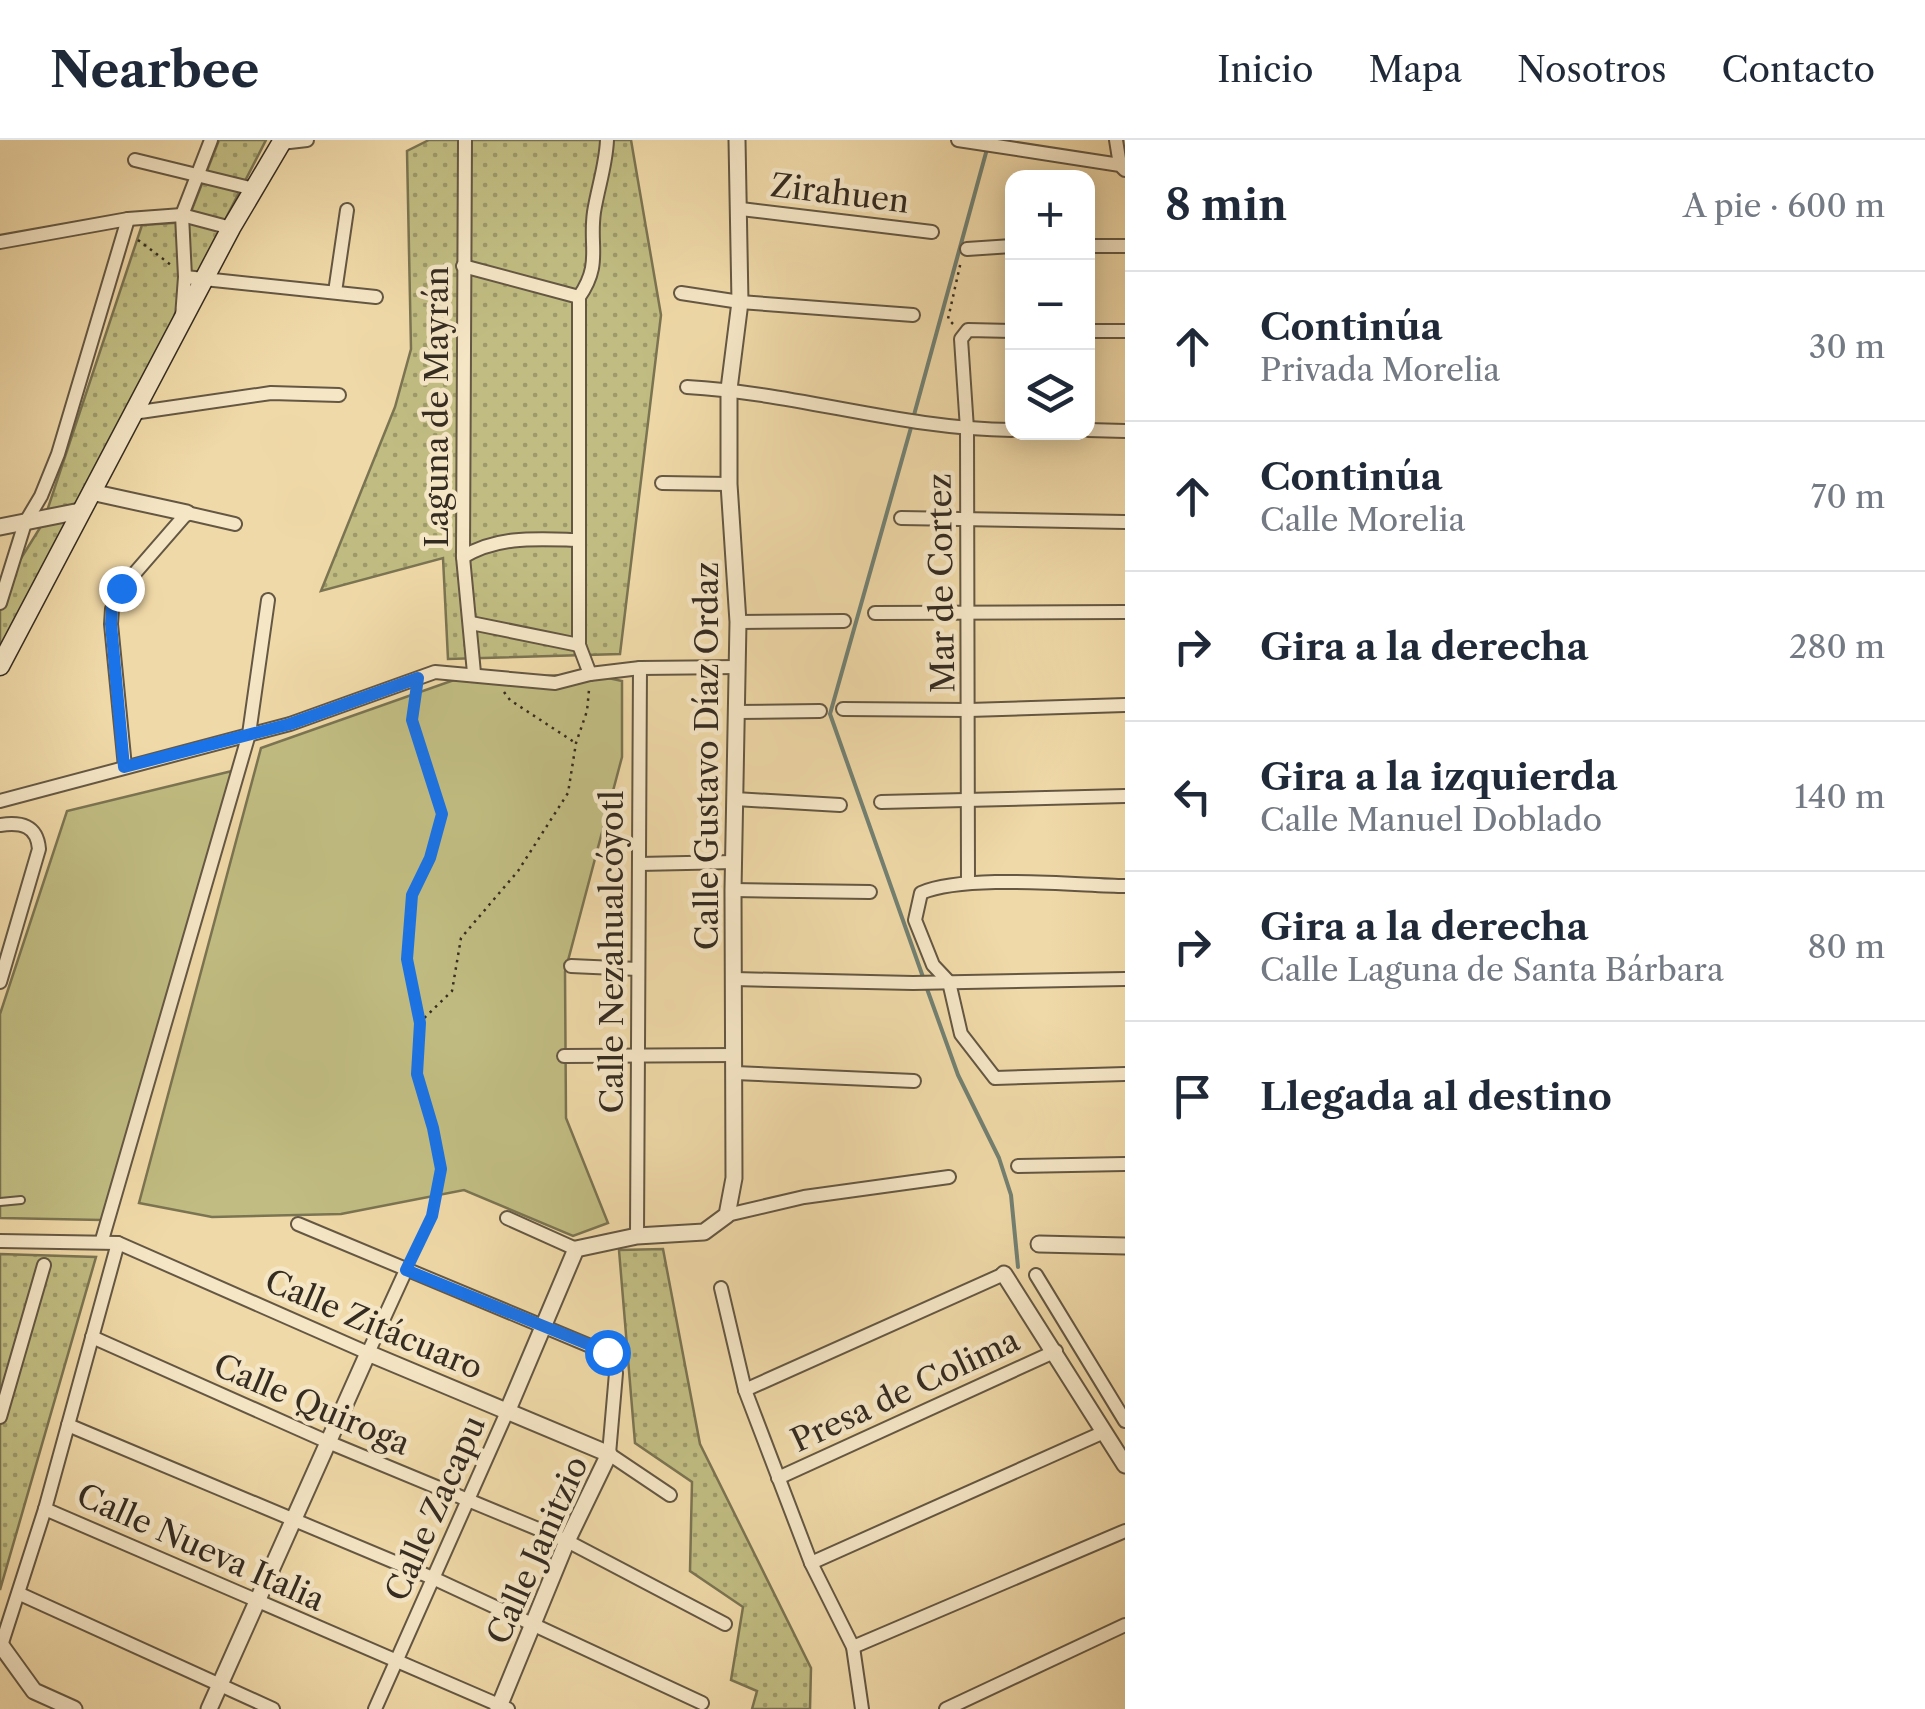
<!DOCTYPE html>
<html lang="es">
<head>
<meta charset="utf-8">
<style>
  body { margin:0; font-family:"Libre Caslon Text",serif; background:#f2f2f3; color:#1f2937 }
  .controls { position:absolute; right:30px; top:30px; display:grid; overflow:hidden; border-radius:20px; box-shadow:0 5px 25px #0003 }
  .controls button { width:90px; height:90px; display:grid; place-items:center; padding:0; border:0; border-bottom:2px solid #e0e1e3; background:#fff; color:#1f2937; font:50px sans-serif }
  .stop { position:absolute; width:30px; height:30px; margin:-22px; border:8px solid #1a73e8; border-radius:50%; background:#fff }
  .stop.end { background:#1a73e8; border-color:#fff; box-shadow:0 2px 10px #0008 }
  .list { margin:0; padding:0; list-style:none }
  h2 { display:flex; justify-content:space-between; align-items:center; height:130px; margin:0; padding:0 40px; font-size:42px }
  h2 small { font-size:32px; font-weight:400; color:#747a83 }
  .list li { display:grid; grid-template-columns:65px 1fr auto; gap:30px; align-items:center; box-sizing:border-box; height:150px; padding:0 40px; border-top:2px solid #e0e1e3 }
  .list b { display:block; font-size:38px; white-space:nowrap }
  .list p { margin:0; font-size:32px; white-space:nowrap; color:#747a83 }
  .list em { font-size:32px; font-style:normal; color:#747a83 }
  .icon { flex:none; width:55px; height:55px; fill:none; stroke:currentColor; stroke-width:2; stroke-linecap:round; stroke-linejoin:round }
  .map { position:relative; flex:none; width:1125px; height:1569px; overflow:hidden }
  header { display:flex; align-items:center; gap:60px; box-sizing:border-box; height:140px; padding:0 50px; background:#fff; border-bottom:2px solid #e0e1e3 }
  header strong { font-size:48px }
  nav { display:flex; gap:55px; margin-inline-start:auto; font-size:35px }
  main { display:flex }
  aside { flex:1; background:#fff }
  .map>svg:first-child { display:block }
  .grass { fill:#c1bd82; stroke:#7b7452; stroke-width:2.5 }
  .park { fill:url(#park-dots); stroke:#7b7452; stroke-width:2.5 }
  .lines { fill:none; stroke-linecap:round; stroke-linejoin:round }
  .stream { stroke:#728173; stroke-width:4 }
  .service-casing { stroke:#645743; stroke-width:10 }
  .minor-casing { stroke:#645743; stroke-width:16 }
  .tertiary-casing { stroke:#645743; stroke-width:19 }
  .secondary-casing { stroke:#352c21; stroke-width:21 }
  .path { stroke:#352c21; stroke-width:2.5; stroke-dasharray:2.5 5; stroke-linecap:butt }
  .service { stroke:#f5e6c6; stroke-width:6 }
  .minor { stroke:#f5e6c6; stroke-width:12 }
  .tertiary { stroke:#f5e6c6; stroke-width:15 }
  .secondary { stroke:#f5e6c6; stroke-width:18 }
  .route { stroke:#1a73e8; stroke-width:12 }
  .labels { text-anchor:middle; dominant-baseline:central; stroke-width:9; stroke-linejoin:round; paint-order:stroke }
  .street-label { font-size:32px; fill:#352c21; stroke:#f5e6c6 }
</style>
</head>
<body>
<header>
<strong>Nearbee</strong>
<nav><a>Inicio</a><a>Mapa</a><a>Nosotros</a><a>Contacto</a></nav>
</header>
<main>
<div class="map">
<svg width="1125" height="1569" viewBox="0 0 1125 1569">
  <defs>
    <pattern id="park-dots" width="8" height="8" patternUnits="userSpaceOnUse" patternTransform="scale(2.5)"><rect width="8" height="8" fill="#c1bd82"/><path d="M2 2h.1M6 6h.1" fill="none" stroke="#9e9a6a" stroke-width="1.8" stroke-linecap="round"/></pattern>
  </defs>
  <rect width="100%" height="100%" fill="#f0d9a8"/>
  <filter id="stains"><feTurbulence type="fractalNoise" baseFrequency=".002" numOctaves="4"/><feColorMatrix values="0 0 0 0 .2 0 0 0 0 .09 0 0 0 0 .02 0 0 0 .5 -.17"/></filter>
  <radialGradient id="worn" r=".72"><stop offset=".6" stop-color="#630" stop-opacity="0"/><stop offset="1" stop-color="#630" stop-opacity=".3"/></radialGradient>
  <!-- grass -->
  <g class="grass">
    <polygon points="590,534 622,541 622,617 565,832 566,978 608,1083 573,1096 464,1050 341,1074 212,1077 139,1063 261,608 454,540"/>
    <polygon points="232,631 102,1080 0,1078 0,874 67,671"/>
  </g>
  <!-- park -->
  <g class="park">
    <polygon points="219,0 266,0 0,519 0,452 43,383 142,85 187,82"/>
    <polygon points="429,0 631,0 661,175 620,514 448,519 443,418 321,451 395,267 411,209 407,11"/>
    <polygon points="663,1109 700,1304 811,1528 810,1569 752,1569 757,1551 731,1540 743,1467 690,1431 692,1342 635,1303 619,1110"/>
    <polygon points="0,1114 96,1117 0,1450"/>
  </g>
  <g class="lines">
    <!-- stream -->
    <g class="stream">
      <polyline points="914,275 987,9"/>
      <polyline points="912,284 830,574 923,837"/>
      <polyline points="926,846 958,935 999,1018 1011,1055 1018,1127"/>
    </g>
    <defs>
      <polyline id="service" points="0,1062 21,1060"/>
      <g id="minor">
        <polyline points="465,0 463,417 474,533"/>
        <polyline points="958,0 1120,25 1125,30"/>
        <polyline points="1116,0 1120,25"/>
        <polyline points="281,3 307,0"/>
        <polyline points="135,20 254,49"/>
        <polyline points="741,69 932,92"/>
        <polyline points="0,102 128,79 182,75 231,88"/>
        <polyline points="1088,106 1125,106"/>
        <polyline points="967,109 1012,106"/>
        <polyline points="463,126 579,157"/>
        <polyline points="185,137 376,157"/>
        <polyline points="335,152 347,70"/>
        <polyline points="681,153 740,162 913,175"/>
        <polyline points="182,177 185,137 182,75 211,0"/>
        <polyline points="1088,191 1125,191"/>
        <path d="M687 247C797 253 902 289 1012 290"/>
        <polyline points="133,273 271,253 339,255"/>
        <polyline points="1088,290 1125,291"/>
        <polyline points="662,343 729,344"/>
        <polyline points="901,378 1125,382"/>
        <path d="M463 417C499 395 539 399 579 400"/>
        <polyline points="0,463 25,383 41,356 58,314 128,79"/>
        <polyline points="875,473 1125,472"/>
        <polyline points="738,482 844,481"/>
        <polyline points="471,483 579,505"/>
        <path d="M590 534 579 505V157C602 124 589 107 594 72 598 47 606 25 607 0"/>
        <polyline points="843,569 969,570 1125,565"/>
        <polyline points="736,572 820,571"/>
        <polyline points="125,627 111,484 112,469 121,449 187,373 235,384"/>
        <polyline points="735,659 840,665"/>
        <polyline points="0,661 290,584 435,532 555,543 590,534 640,528 738,527"/>
        <polyline points="881,662 1125,656"/>
        <path d="M0 685C21 682 37 685 39 709L0 842"/>
        <polyline points="639,724 734,722"/>
        <polyline points="968,743 967,289 961,199 968,190 1012,191"/>
        <path d="M1125 746C1073 745 965 734 921 753L915 780 933 825 949 842 961 894 995 938 1125 934"/>
        <polyline points="733,750 870,752"/>
        <polyline points="571,826 638,829"/>
        <polyline points="734,839 913,843 1125,839"/>
        <polyline points="564,916 735,915"/>
        <polyline points="735,933 914,941"/>
        <polyline points="1018,1026 1125,1024"/>
        <polyline points="727,1075 804,1057 949,1037"/>
        <polyline points="507,1078 576,1109"/>
        <polyline points="298,1084 607,1213 616,1233 609,1314 670,1355"/>
        <polyline points="637,1096 640,528"/>
        <polyline points="102,1100 249,594 268,460"/>
        <polyline points="0,1101 118,1103 368,1213 406,1130"/>
        <polyline points="1036,1135 1125,1281"/>
        <polyline points="721,1148 745,1250 811,1423 853,1507 862,1569"/>
        <polyline points="92,1197 328,1302 567,1401 725,1484"/>
        <polyline points="745,1250 1004,1134"/>
        <polyline points="0,1277 44,1125"/>
        <polyline points="68,1285 435,1439 702,1563"/>
        <polyline points="778,1338 1056,1211"/>
        <polyline points="45,1369 508,1569"/>
        <polyline points="811,1423 1104,1292"/>
        <polyline points="20,1454 273,1569"/>
        <polyline points="853,1507 1125,1391"/>
        <polyline points="0,1509 45,1369 118,1103"/>
        <polyline points="375,1569 507,1272"/>
        <polyline points="946,1569 1125,1485"/>
      </g>
      <g id="tertiary">
        <polyline points="91,352 187,373"/>
        <polyline points="0,387 80,371"/>
        <polyline points="1039,1104 1125,1106"/>
        <polyline points="1004,1134 1125,1325"/>
        <polyline points="507,1272 576,1109 637,1096 704,1092 727,1075 734,1038 733,750 738,482 729,344 729,249 740,162 737,0"/>
        <polyline points="0,1504 34,1551 74,1569"/>
        <polyline points="209,1569 368,1213 609,1314 567,1401 498,1569"/>
      </g>
      <polyline id="secondary" points="0,526 231,88 283,0"/>
    </defs>
    <!-- service casing -->
    <use href="#service" class="service-casing"/>
    <!-- minor casing -->
    <use href="#minor" class="minor-casing"/>
    <!-- tertiary casing -->
    <use href="#tertiary" class="tertiary-casing"/>
    <!-- secondary casing -->
    <use href="#secondary" class="secondary-casing"/>
    <!-- path -->
    <g class="path">
      <polyline points="138,100 171,125"/>
      <polyline points="953,184 948,179 961,121"/>
      <polyline points="504,552 510,560 574,602"/>
      <polyline points="419,883 452,851 461,798 518,731 568,653 576,603 587,571 589,550"/>
      <polyline points="413,1115 432,1077 441,1029 433,988 417,934 419,883 407,819 412,755 429,719 442,673 411,581 415,554"/>
    </g>
    <!-- service -->
    <use href="#service" class="service"/>
    <!-- minor -->
    <use href="#minor" class="minor"/>
    <!-- tertiary -->
    <use href="#tertiary" class="tertiary"/>
    <!-- secondary -->
    <use href="#secondary" class="secondary"/>
  </g>
  <g class="lines">
    <!-- route -->
    <polyline class="route" points="121,448 112,468 111,484 124,627 290,584 418,538 412,580 442,674 430,718 412,755 407,819 420,883 417,934 433,988 441,1029 432,1076 406,1130 607,1212"/>
  </g>
  <g class="labels">
    <!-- street labels -->
    <g class="street-label">
      <text transform="translate(840 53) rotate(7)">Zirahuen</text>
      <text transform="translate(436 267) rotate(-90)">Laguna de Mayrán</text>
      <text transform="translate(941 443) rotate(-91)">Mar de Cortez</text>
      <text transform="translate(706 616) rotate(-90)">Calle Gustavo Díaz Ordaz</text>
      <text transform="translate(611 812) rotate(-90)">Calle Nezahualcóyotl</text>
      <text transform="translate(374 1184) rotate(23)">Calle Zitácuaro</text>
      <text transform="translate(905 1250) rotate(-25)">Presa de Colima</text>
      <text transform="translate(312 1264) rotate(23)">Calle Quiroga</text>
      <text transform="translate(435 1368) rotate(-66)">Calle Zacapu</text>
      <text transform="translate(201 1407) rotate(24)">Calle Nueva Italia</text>
      <text transform="translate(537 1410) rotate(-66)">Calle Janitzio</text>
    </g>
  </g>
  <rect width="100%" height="100%" filter="url(#stains)"/>
  <rect width="100%" height="100%" fill="url(#worn)"/>
</svg>
<div class="controls">
<button>+</button>
<button>−</button>
<button><svg class="icon" aria-label="layers" viewBox="0 0 24 24"><path d="M12 4l9 5-9 5-9-5zM3 14l9 5 9-5"/></svg></button>
</div>
<div class="stop" style="left:607px;top:1212px"></div>
<div class="stop end" style="left:121px;top:448px"></div>
</div>
<aside>
<h2>8 min<small>A pie · 600 m</small></h2>
<ul class="list">
<li><svg class="icon" aria-label="ahead" viewBox="0 0 24 24"><path d="M12 20V5M6 11l6-6 6 6"/></svg><div><b>Continúa</b><p>Privada Morelia</p></div><em>30 m</em></li>
<li><svg class="icon" aria-label="ahead" viewBox="0 0 24 24"><path d="M12 20V5M6 11l6-6 6 6"/></svg><div><b>Continúa</b><p>Calle Morelia</p></div><em>70 m</em></li>
<li><svg class="icon" aria-label="right" viewBox="0 0 24 24"><path d="M7 20v-9h11M14 6l5 5-5 5"/></svg><div><b>Gira a la derecha</b></div><em>280 m</em></li>
<li><svg class="icon" aria-label="left" viewBox="0 0 24 24"><path d="M17 20v-9H6M10 6l-5 5 5 5"/></svg><div><b>Gira a la izquierda</b><p>Calle Manuel Doblado</p></div><em>140 m</em></li>
<li><svg class="icon" aria-label="right" viewBox="0 0 24 24"><path d="M7 20v-9h11M14 6l5 5-5 5"/></svg><div><b>Gira a la derecha</b><p>Calle Laguna de Santa Bárbara</p></div><em>80 m</em></li>
<li><svg class="icon" aria-label="arrive" viewBox="0 0 24 24"><path d="M6 21V4h12l-3 4 3 4H6"/></svg><div><b>Llegada al destino</b></div></li>
</ul>
</aside>
</main>
</body>
</html>
